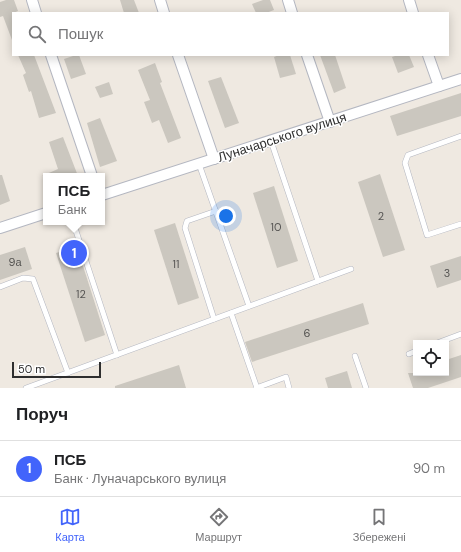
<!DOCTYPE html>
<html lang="uk">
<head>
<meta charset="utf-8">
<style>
  body { margin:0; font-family:"DM Sans",sans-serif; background:#f2f2f2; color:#202124 }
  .controls { position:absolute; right:12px; bottom:12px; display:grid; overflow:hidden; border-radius:0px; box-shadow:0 2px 10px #0003 }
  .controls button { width:36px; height:36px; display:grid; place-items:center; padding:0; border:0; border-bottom:1px solid #e0e0e0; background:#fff; color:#202124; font:20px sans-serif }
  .scale { position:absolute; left:12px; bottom:10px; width:89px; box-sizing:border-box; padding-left:4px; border:2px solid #2e2e2e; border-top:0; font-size:11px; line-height:14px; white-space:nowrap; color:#2e2e2e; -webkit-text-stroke:3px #fff; paint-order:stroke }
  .you { position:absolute; left:226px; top:216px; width:14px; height:14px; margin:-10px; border:3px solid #fff; border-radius:50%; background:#1a73e8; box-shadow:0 0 0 6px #1a73e833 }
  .badge { display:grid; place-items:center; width:26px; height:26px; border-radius:50%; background:#4264fb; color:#fff; font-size:13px; font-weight:700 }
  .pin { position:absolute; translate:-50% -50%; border:2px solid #fff; box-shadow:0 1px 4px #0006 }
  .popup { position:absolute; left:43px; top:173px; width:62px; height:52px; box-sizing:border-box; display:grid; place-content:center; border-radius:0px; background:#fff; filter:drop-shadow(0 1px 3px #0005); font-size:13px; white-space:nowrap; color:#757577 }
  .popup b { font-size:15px; color:#202124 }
  .popup::after { content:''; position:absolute; left:50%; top:100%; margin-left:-8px; border:8px solid transparent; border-top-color:#fff }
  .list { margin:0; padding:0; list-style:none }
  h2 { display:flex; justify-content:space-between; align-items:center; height:52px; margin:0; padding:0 16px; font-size:17px }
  h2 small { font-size:13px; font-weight:400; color:#757577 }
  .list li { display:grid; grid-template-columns:26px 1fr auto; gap:12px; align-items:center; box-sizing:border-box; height:56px; padding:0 16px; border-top:1px solid #e0e0e0 }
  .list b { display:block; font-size:15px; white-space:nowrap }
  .list p { margin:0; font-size:13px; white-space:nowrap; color:#757577 }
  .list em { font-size:13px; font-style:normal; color:#757577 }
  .icon { flex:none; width:22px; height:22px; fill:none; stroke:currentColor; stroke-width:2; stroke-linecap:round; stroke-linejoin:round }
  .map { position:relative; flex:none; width:461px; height:388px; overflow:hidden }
  .search { position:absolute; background:#fff; box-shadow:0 2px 10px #0003; left:12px; right:12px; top:12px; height:44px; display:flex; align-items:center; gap:10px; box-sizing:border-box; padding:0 14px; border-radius:0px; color:#757577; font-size:15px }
  .sheet { height:108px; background:#fff }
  nav { display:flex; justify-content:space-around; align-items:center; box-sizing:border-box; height:56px; border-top:1px solid #e0e0e0; background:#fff; font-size:11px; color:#757577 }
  nav a { display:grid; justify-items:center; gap:2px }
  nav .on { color:#4264fb }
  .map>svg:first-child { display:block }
  .building { fill:#cbc7bf }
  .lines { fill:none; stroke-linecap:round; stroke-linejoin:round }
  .service-casing { stroke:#b4b7c1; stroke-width:6 }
  .minor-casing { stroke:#b4b7c1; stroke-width:12 }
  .service { stroke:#fff; stroke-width:5 }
  .minor { stroke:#fff; stroke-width:10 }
  .labels { text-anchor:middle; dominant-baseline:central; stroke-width:3; stroke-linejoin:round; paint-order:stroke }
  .number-label { font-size:11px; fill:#555452 }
  .street-label { font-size:13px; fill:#2e2e2e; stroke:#fff }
</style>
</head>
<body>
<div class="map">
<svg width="461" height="388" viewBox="0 0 461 388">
  <rect width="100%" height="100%" fill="#efe9e1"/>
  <!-- building -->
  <g class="building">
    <polygon points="6,0 14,0 18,11 13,13 13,40 12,40 3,16 0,17 0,2"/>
    <polygon points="120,0 134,0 139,13 124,13"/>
    <polygon points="263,0 270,0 274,10 266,13 256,13 252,4"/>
    <polygon points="18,55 34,55 56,113 39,118 31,91 29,92 23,75 26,73"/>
    <polygon points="76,55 79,55 86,74 71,79 64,59"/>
    <polygon points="279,55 290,55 296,74 280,78 274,57"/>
    <polygon points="320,55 335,55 346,88 334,93"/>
    <polygon points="398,55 409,55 414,67 398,73 392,57"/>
    <polygon points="155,63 162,82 160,83 181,138 168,143 159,120 152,123 144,102 150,100 138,70"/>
    <polygon points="221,77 239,123 225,128 208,81"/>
    <polygon points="109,82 113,94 100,98 95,87"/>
    <polygon points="461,93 461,116 397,136 390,116"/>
    <polygon points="100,118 117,161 100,167 87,123"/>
    <polygon points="63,137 78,176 42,176 58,169 49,142"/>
    <polygon points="380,174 405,250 383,257 358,182"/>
    <polygon points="0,175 2,175 10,201 0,205"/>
    <polygon points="274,186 298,261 277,268 253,193"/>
    <polygon points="175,223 199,298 178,305 154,230"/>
    <polygon points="25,247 32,269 0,280 0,255"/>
    <polygon points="77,247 105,335 85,342 56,253"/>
    <polygon points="461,256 461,280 437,288 430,266"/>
    <polygon points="363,303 369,324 252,362 245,342"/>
    <polygon points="461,355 461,377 428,388 413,388 408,373 446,373 446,360"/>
    <polygon points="179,365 186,388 115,388 115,386"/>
    <polygon points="347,371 352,388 328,388 325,378"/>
  </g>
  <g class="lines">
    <defs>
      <g id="service">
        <polyline points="461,136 408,155 405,163 427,235 461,224"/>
        <polyline points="271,141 318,281"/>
        <polyline points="199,164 249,306"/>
        <polyline points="73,222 117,355"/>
        <polyline points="0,287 23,278 33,279 68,373"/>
        <polyline points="231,313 257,388"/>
        <polyline points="214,319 185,228 187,221 216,211"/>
        <polyline points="437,343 461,334"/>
        <polyline points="409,354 416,351"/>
        <polyline points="355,356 366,388"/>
        <polyline points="26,388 351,269"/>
        <polyline points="256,388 286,377 289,388"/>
      </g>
      <g id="minor">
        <polyline points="32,0 36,13"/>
        <polyline points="160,0 164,13"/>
        <polyline points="288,0 292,13"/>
        <polyline points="409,0 413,13"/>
        <polyline points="51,55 92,176"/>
        <polyline points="178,55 214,159"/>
        <polyline points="307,55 330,122"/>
        <polyline points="428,55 439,86"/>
        <polyline points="102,195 461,79"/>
        <polyline points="0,228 46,213"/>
      </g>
    </defs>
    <!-- service casing -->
    <use href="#service" class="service-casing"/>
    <!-- minor casing -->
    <use href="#minor" class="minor-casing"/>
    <!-- service -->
    <use href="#service" class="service"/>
    <!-- minor -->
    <use href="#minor" class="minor"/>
  </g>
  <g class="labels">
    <!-- number labels -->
    <g class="number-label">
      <text x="381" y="216">2</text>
      <text x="276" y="227">10</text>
      <text x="15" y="262">9а</text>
      <text x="176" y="264">11</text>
      <text x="447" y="273">3</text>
      <text x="81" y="294">12</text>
      <text x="307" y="333">6</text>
    </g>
    <!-- street labels -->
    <g class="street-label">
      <text transform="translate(282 137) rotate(-18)">Луначарського вулиця</text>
    </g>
  </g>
</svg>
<div class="controls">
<button><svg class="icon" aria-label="locate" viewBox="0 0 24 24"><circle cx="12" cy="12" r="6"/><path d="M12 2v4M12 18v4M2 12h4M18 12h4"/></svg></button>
</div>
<div class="scale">50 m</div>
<div class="you"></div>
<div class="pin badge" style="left:74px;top:253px">1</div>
<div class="popup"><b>ПСБ</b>Банк</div>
<div class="search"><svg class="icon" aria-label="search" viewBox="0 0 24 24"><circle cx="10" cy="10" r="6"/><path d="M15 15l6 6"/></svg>Пошук</div>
</div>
<section class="sheet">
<h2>Поруч<small></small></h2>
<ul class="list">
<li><span class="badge">1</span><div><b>ПСБ</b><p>Банк · Луначарського вулиця</p></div><em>90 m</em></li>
</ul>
</section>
<nav>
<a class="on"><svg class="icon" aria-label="map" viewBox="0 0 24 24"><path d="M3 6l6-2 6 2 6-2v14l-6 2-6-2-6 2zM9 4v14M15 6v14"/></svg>Карта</a>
<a><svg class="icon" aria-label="directions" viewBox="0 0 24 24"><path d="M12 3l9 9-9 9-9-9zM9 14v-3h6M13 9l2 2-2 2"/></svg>Маршрут</a>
<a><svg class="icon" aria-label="saved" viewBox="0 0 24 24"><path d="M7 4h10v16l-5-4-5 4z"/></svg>Збережені</a>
</nav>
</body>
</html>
